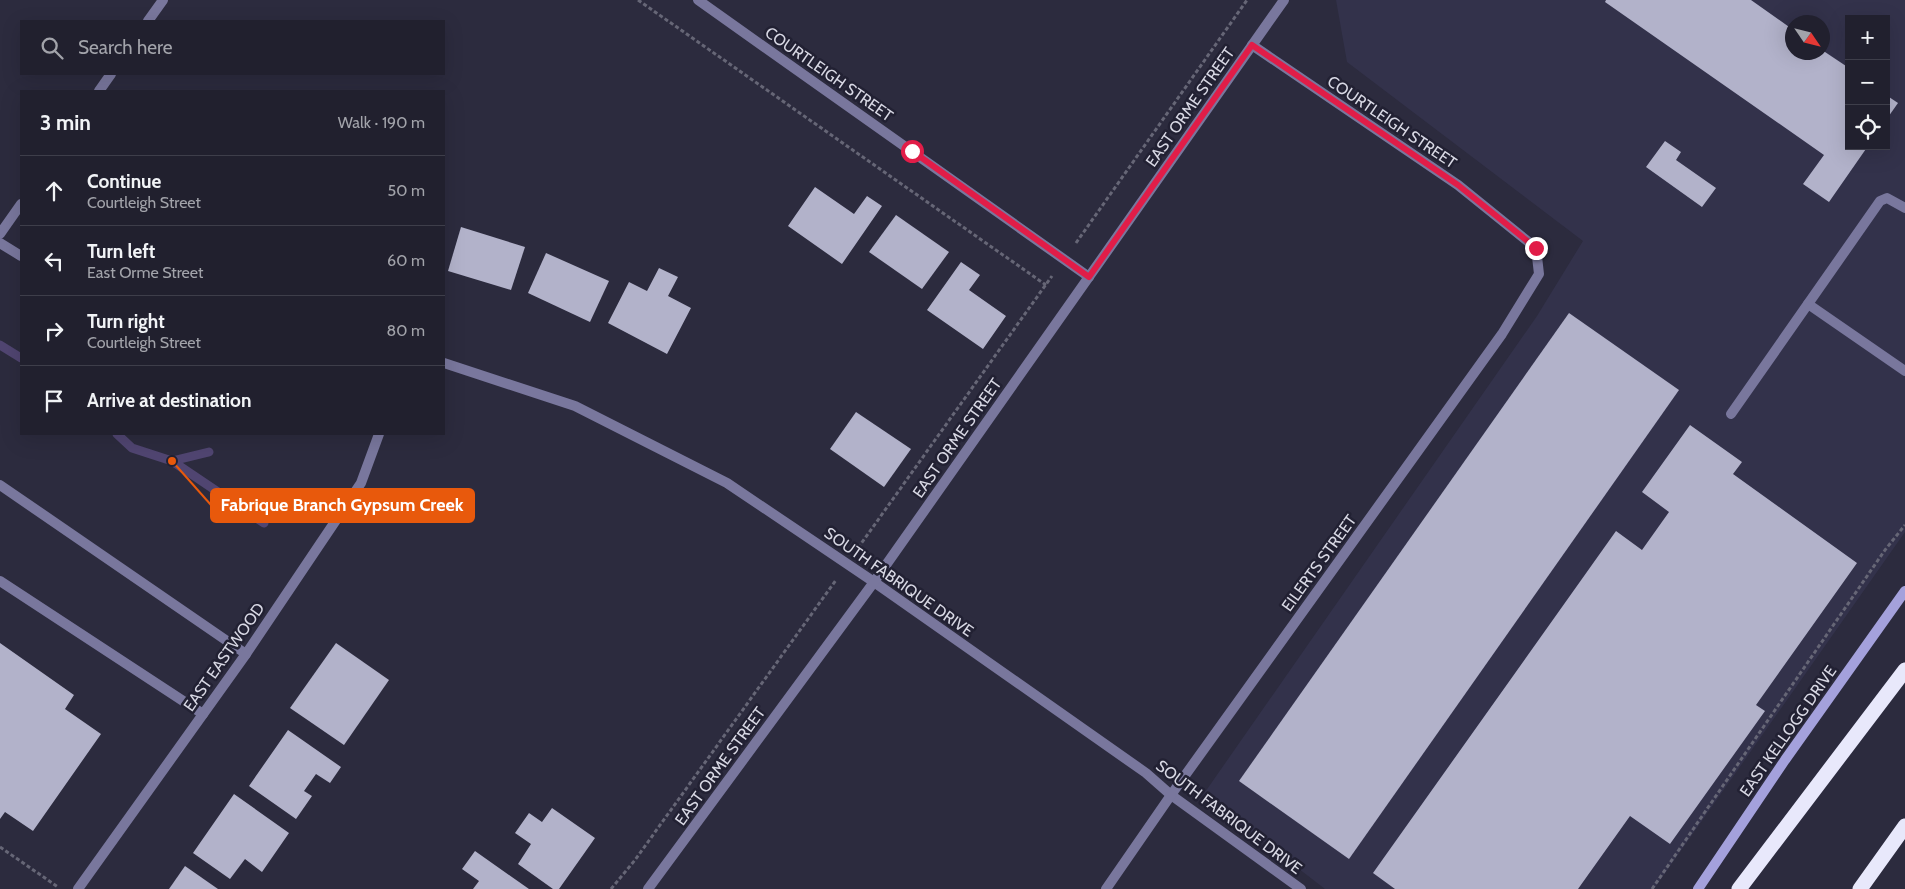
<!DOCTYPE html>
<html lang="en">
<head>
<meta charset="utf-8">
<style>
  body { margin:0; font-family:Cabin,sans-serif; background:#292836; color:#f1f3f6 }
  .controls { position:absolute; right:15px; top:15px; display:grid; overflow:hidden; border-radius:0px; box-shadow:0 5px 20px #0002 }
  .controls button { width:45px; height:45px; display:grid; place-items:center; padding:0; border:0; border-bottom:1px solid #3e3e4a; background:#21202e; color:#f1f3f6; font:25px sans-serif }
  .compass { position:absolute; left:1785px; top:15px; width:45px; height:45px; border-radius:50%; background:#21202e; box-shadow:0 5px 20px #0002; rotate:125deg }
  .stop { position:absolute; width:15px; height:15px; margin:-11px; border:4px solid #e11d48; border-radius:50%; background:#fff }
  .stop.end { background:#e11d48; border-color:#fff; box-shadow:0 1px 5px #0008 }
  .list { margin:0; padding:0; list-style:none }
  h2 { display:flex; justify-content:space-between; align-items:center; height:65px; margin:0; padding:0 20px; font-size:21px }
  h2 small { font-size:16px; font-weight:400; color:#a2a3aa }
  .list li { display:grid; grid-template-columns:32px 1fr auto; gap:15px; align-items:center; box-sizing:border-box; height:70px; padding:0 20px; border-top:1px solid #3e3e4a }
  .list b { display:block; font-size:19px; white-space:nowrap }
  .list p { margin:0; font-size:16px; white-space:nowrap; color:#a2a3aa }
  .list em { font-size:16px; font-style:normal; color:#a2a3aa }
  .icon { flex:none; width:28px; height:28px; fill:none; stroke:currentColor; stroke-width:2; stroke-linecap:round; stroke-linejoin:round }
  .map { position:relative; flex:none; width:1905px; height:889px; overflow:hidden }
  .search { position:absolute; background:#21202e; box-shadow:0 5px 20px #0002; left:20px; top:20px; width:425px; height:55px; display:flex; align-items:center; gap:12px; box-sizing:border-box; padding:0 18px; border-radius:0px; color:#a2a3aa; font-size:19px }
  .panel { position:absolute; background:#21202e; box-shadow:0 5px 20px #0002; left:20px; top:90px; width:425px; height:345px; border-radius:0px }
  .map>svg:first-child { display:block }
  .built { fill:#33324b; fill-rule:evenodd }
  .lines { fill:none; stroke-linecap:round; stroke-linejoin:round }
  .stream { stroke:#504571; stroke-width:9 }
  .building { fill:#b2b2ca }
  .path { stroke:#666676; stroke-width:3; stroke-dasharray:4 2.5; stroke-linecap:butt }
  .service { stroke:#79779d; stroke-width:10 }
  .minor { stroke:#79779d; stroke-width:10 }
  .secondary { stroke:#a4a1dc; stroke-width:10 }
  .motorway { stroke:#e8e8fb; stroke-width:15 }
  .route { stroke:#e11d48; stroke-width:6 }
  .labels { text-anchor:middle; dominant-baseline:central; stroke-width:5; stroke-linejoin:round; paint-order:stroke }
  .street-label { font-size:16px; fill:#d8d8e4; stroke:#222133 }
  .leader { fill:none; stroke:#e8590c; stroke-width:2 }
  .callout-dot { fill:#e8590c; stroke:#222133; stroke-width:2 }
  .callout { fill:#e8590c; stroke:#e8590c; stroke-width:2 }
  .callout-label { font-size:18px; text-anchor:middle; font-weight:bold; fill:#fff }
</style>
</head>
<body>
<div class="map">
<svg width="1905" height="889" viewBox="0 0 1905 889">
  <rect width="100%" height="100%" fill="#2c2b3e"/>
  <!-- built -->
  <path class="built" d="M1336 0H1905V532L1654 889H1325L1203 795 1537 316 1583 241 1347 62ZM1849 19H1886V146H1849ZM1792 22H1822V52H1792Z"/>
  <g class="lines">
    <!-- stream -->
    <g class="stream">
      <polyline points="0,345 21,358"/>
      <polyline points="117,434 132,448 172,461 209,452"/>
      <polyline points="172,461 264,523"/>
    </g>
  </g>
  <!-- building -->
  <g class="building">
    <polygon points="1606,0 1751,0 1792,29 1792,52 1822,52 1822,50 1849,68 1849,146 1868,146 1829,202 1803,184 1824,155 1605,2"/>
    <polygon points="1886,95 1898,103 1886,120"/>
    <polygon points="1665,141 1681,152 1676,160 1716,188 1702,207 1646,167"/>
    <polygon points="815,187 854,214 867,196 882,206 842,264 788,226"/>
    <polygon points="896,215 949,252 922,289 869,252"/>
    <polygon points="461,227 525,247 511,290 448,271"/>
    <polygon points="546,253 609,281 590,322 528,293"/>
    <polygon points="961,262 980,275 969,290 1006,316 983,349 927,310"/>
    <polygon points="659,268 678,277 668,296 691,308 667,354 608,323 629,282 647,291"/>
    <polygon points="1569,313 1679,390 1349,859 1239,781"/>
    <polygon points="856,412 911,449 884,487 830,449"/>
    <polygon points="1690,425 1742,462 1733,474 1857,563 1756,705 1765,711 1670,844 1630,816 1578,889 1395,889 1373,873 1616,531 1642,550 1669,512 1642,492"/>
    <polygon points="0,643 74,695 65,709 101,734 33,831 5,812 0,819"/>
    <polygon points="336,643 389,680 344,745 290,708"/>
    <polygon points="288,730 341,767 330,783 316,774 304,791 312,796 296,819 249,786"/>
    <polygon points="234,794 289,833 262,872 245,859 230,879 193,853"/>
    <polygon points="552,808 595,838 559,889 553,889 518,864 531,844 515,833 529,813 542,822"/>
    <polygon points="475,851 529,889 473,889 479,881 462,869"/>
    <polygon points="185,866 218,889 169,889"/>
  </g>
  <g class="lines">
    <!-- path -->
    <g class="path">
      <polyline points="638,0 1046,285"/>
      <polyline points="1076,243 1247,0"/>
      <polyline points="858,548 1052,276"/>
      <polyline points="0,847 58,887"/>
      <polyline points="611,889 635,860 836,580"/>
      <polyline points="1652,889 1885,550 1905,525"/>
    </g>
    <!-- service -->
    <g class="service">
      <polyline points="1808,304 1905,371"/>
      <polyline points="1731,414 1880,201 1887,198 1905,208"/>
      <polyline points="0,485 246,654"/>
      <polyline points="0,581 203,714"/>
    </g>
    <!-- minor -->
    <g class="minor">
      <polyline points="698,0 1089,277"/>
      <polyline points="148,21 163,0"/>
      <polyline points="99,91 111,74"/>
      <polyline points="0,234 21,204"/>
      <polyline points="0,243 21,256"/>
      <polyline points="444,363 575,406 727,483 874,582 1146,773 1171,795 1301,889"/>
      <polyline points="78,889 246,654 361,483 379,434"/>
      <polyline points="648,889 874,582 1284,0"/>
      <polyline points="1106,889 1171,795 1502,334 1539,274 1536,248 1458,185 1252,45"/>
    </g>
    <!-- secondary -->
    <polyline class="secondary" points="1698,889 1785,760 1905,591"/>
    <!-- motorway -->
    <g class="motorway">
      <polyline points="1739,889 1905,670"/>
      <polyline points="1860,889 1905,826"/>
    </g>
  </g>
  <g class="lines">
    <!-- route -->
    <polyline class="route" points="912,151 1089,277 1252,45 1458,185 1536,248"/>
  </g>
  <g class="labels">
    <!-- street labels -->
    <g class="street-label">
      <text transform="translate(829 74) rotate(35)">COURTLEIGH STREET</text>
      <text transform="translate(1190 107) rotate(-55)">EAST ORME STREET</text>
      <text transform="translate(1392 122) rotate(34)">COURTLEIGH STREET</text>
      <text transform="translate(957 438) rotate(-55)">EAST ORME STREET</text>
      <text transform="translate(1319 563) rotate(-54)">EILERTS STREET</text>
      <text transform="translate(899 582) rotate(35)">SOUTH FABRIQUE DRIVE</text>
      <text transform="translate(224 657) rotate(-55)">EAST EASTWOOD</text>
      <text transform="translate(1788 731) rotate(-55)">EAST KELLOGG DRIVE</text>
      <text transform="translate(720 766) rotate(-54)">EAST ORME STREET</text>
      <text transform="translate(1229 817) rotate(37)">SOUTH FABRIQUE DRIVE</text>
    </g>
  </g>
  <!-- callouts -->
  <path class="leader" d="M172 461L211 505"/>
  <circle class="callout-dot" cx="172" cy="461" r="5"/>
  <rect class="callout" x="211" y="489" width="263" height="33" rx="5"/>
  <g class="callout-label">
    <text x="342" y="511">Fabrique Branch Gypsum Creek</text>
  </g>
</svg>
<div class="controls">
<button>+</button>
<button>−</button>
<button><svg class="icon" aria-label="locate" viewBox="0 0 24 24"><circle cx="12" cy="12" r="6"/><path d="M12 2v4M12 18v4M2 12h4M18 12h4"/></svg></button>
</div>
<svg class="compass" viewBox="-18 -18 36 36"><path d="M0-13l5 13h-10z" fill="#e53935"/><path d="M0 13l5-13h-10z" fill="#a2a3aa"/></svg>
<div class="stop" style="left:912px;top:151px"></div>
<div class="stop end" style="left:1536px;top:248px"></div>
<div class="search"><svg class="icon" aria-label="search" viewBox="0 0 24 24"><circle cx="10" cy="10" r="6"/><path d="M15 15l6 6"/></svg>Search here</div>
<section class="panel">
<h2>3 min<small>Walk · 190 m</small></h2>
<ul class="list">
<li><svg class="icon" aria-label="ahead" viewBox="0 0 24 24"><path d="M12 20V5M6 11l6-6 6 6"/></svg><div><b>Continue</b><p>Courtleigh Street</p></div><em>50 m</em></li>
<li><svg class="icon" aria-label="left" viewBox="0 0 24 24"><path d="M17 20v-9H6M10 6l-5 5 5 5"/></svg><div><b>Turn left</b><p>East Orme Street</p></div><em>60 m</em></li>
<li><svg class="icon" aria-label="right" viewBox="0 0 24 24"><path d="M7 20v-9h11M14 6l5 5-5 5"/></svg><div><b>Turn right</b><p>Courtleigh Street</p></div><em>80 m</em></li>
<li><svg class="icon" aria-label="arrive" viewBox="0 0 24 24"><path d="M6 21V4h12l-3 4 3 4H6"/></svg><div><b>Arrive at destination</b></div></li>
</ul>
</section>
</div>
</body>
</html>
